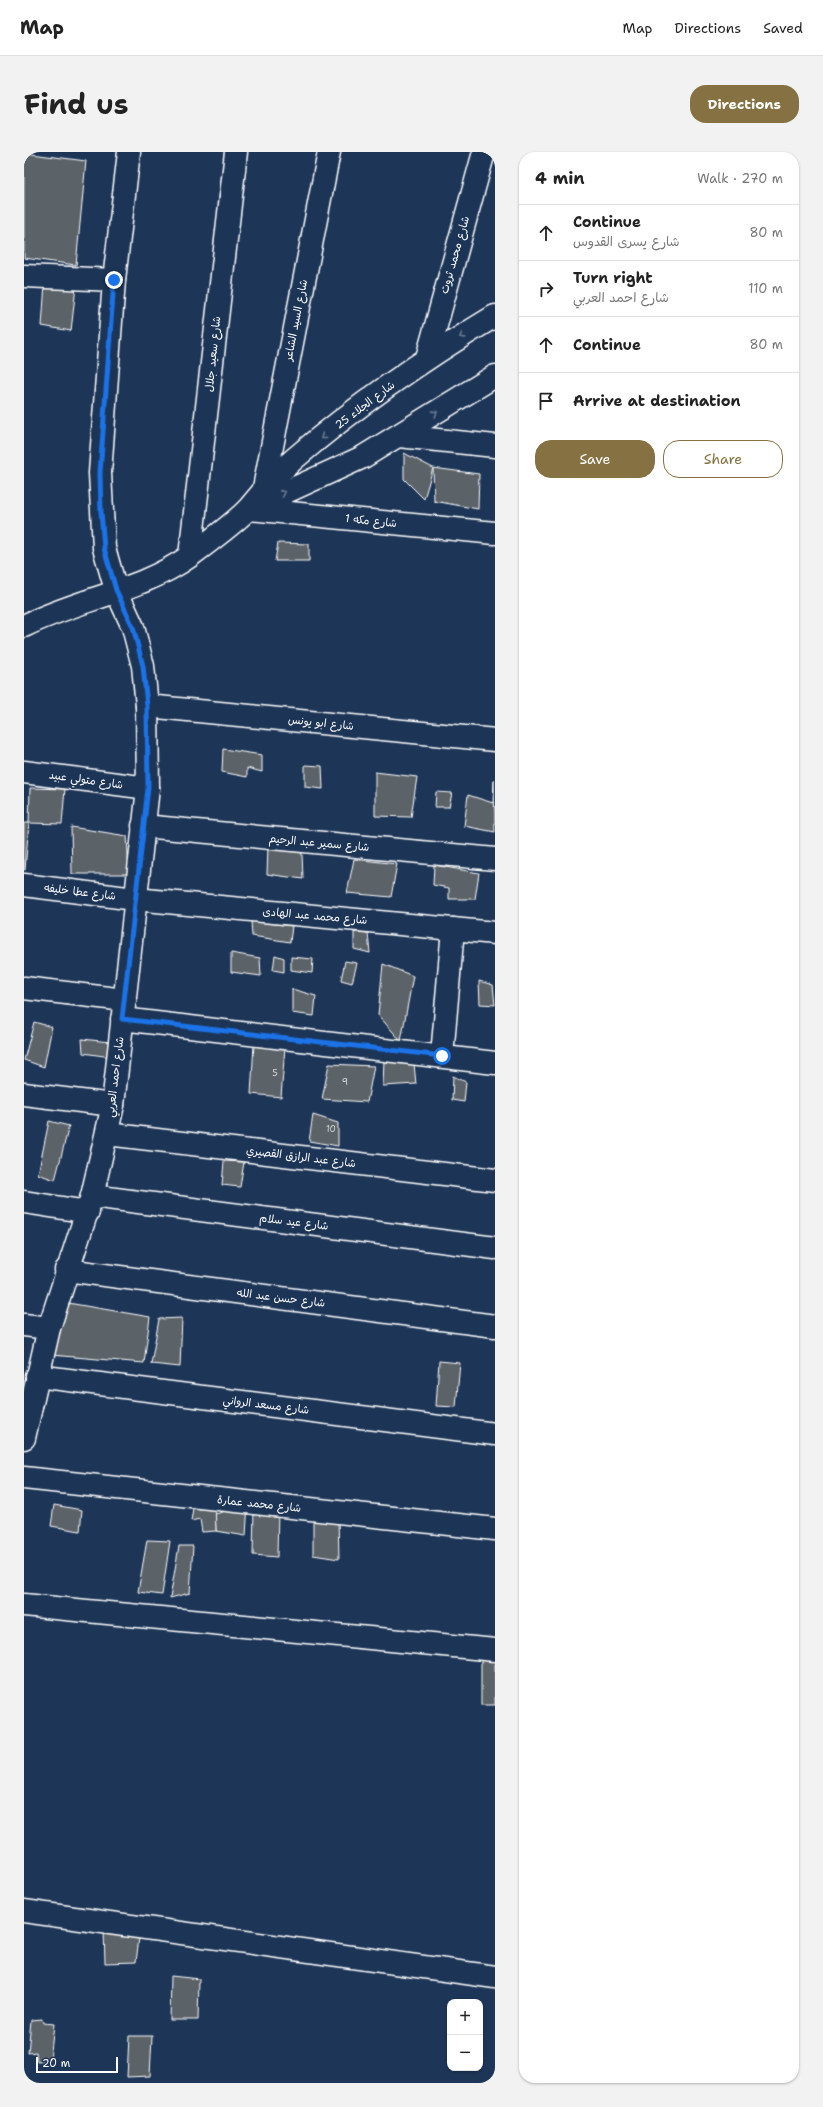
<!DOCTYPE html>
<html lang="en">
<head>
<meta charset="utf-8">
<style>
  body { margin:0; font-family:"Shantell Sans","Playpen Sans Arabic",sans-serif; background:#f2f2f2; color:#222 }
  .controls { position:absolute; right:12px; bottom:12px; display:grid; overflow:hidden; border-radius:8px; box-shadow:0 1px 3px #0004 }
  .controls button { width:36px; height:36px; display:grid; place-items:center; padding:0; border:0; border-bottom:1px solid #e0e0e0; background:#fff; color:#222; font:20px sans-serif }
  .scale { position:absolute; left:12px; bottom:10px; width:82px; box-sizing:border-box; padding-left:4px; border:2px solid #fff; border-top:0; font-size:11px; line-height:14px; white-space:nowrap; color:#fff; -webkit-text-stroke:3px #1d3557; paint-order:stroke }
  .stop { position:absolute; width:12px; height:12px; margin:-9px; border:3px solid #1a73e8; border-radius:50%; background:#fff }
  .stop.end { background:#1a73e8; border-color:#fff; box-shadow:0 1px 4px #0008 }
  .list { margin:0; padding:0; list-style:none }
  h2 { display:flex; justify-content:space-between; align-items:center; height:52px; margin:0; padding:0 16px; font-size:17px }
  h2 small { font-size:13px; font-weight:400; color:#767676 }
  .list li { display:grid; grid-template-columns:26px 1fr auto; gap:12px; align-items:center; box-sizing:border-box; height:56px; padding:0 16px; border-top:1px solid #e0e0e0 }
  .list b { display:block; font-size:15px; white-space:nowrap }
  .list p { margin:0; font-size:13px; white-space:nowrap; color:#767676 }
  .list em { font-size:13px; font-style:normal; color:#767676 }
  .actions { display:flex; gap:8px; padding:12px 16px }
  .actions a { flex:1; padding:9px 0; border:1px solid #857141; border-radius:16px; text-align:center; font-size:14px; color:#857141 }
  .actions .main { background:#857141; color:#fff }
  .icon { flex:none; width:22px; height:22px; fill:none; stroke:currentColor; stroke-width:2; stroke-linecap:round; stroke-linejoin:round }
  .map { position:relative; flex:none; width:471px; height:1931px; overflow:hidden; border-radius:16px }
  header { display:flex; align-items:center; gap:24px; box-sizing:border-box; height:56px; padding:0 20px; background:#fff; border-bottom:1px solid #e0e0e0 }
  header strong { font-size:19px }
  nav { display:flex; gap:22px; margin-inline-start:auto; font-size:14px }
  .intro { display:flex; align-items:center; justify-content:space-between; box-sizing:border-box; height:96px; padding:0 24px }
  h1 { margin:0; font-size:28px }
  .button { padding:10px 18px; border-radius:16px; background:#857141; color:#fff; font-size:14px; font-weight:700 }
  main { display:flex; gap:24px; padding:0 24px }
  aside { flex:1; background:#fff; border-radius:16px; box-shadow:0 1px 3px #0004 }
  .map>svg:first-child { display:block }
  .building { fill:#5c6368; stroke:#fff }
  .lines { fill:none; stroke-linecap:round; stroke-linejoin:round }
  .minor-casing { stroke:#fff; stroke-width:25 }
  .minor { stroke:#1d3557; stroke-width:22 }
  .oneway { stroke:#6c7c92 }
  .route { stroke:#1a73e8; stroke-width:5 }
  .labels { text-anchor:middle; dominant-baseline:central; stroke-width:3.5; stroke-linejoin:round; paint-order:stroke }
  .number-label { font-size:9px; fill:#d6d8d9 }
  .street-label { font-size:11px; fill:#fff; stroke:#1d3557 }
</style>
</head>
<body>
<header>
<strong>Map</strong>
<nav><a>Map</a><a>Directions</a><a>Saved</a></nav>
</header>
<div class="intro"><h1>Find us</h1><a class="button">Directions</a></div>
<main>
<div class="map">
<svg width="471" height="1931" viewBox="0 0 471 1931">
  <rect width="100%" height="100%" fill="#1d3557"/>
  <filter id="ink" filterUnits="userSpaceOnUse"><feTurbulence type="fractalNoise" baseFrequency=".025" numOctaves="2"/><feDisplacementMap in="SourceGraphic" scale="8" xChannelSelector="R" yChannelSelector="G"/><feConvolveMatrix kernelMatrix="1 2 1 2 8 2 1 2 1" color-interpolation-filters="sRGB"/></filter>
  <g filter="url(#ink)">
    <!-- building -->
    <g class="building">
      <polygon points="0,1 62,9 52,113 0,106"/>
      <polygon points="21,131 52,135 47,179 18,174"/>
      <polygon points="380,301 409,316 400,347 380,327"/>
      <polygon points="409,316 455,322 454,357 410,349"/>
      <polygon points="254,391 285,392 285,409 251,409"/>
      <polygon points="199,597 238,603 238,620 223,616 223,625 198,620"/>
      <polygon points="281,613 298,614 299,637 281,635"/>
      <polygon points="351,620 393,625 387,665 351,664"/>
      <polygon points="470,627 471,680 440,674 444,643 469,651"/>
      <polygon points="6,636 41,637 38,672 5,671"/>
      <polygon points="412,640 428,641 425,655 411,655"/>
      <polygon points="0,671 5,671 1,718 0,718"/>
      <polygon points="47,675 103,684 105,722 48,722"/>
      <polygon points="244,693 278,701 279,727 243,722"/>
      <polygon points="330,707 373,712 367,745 323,741"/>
      <polygon points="410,713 455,721 451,747 425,747 425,736 409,733"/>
      <polygon points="227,769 268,774 266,790 228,784"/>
      <polygon points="330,780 344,781 346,801 330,797"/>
      <polygon points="207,801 236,806 237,824 207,820"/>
      <polygon points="251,803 260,806 260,820 249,818"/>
      <polygon points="267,805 289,807 288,821 267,818"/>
      <polygon points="321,809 333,811 328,831 317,828"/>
      <polygon points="359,812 389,824 377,889 354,863"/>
      <polygon points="455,829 469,833 471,853 456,852"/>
      <polygon points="268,837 292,844 290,864 268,861"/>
      <polygon points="10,870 28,875 20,915 0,908"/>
      <polygon points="58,887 86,890 87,905 59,901"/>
      <polygon points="230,892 261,895 257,945 227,942"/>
      <polygon points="360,908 390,912 392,932 359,934"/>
      <polygon points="305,912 350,914 343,950 298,947"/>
      <polygon points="429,924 442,930 440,950 428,948"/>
      <polygon points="289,963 314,971 314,994 285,989"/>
      <polygon points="25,969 45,974 31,1028 14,1022"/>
      <polygon points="200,1009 220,1010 216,1035 198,1033"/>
      <polygon points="44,1151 126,1165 120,1211 27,1203"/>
      <polygon points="158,1166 156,1215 127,1212 135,1167"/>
      <polygon points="415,1209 436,1211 432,1255 412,1254"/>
      <polygon points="199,1348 224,1350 222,1384 192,1379 191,1362 199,1360"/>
      <polygon points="170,1350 191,1350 192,1379 178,1380 176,1367 167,1369"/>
      <polygon points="30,1353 58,1358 56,1379 27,1374"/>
      <polygon points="230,1356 254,1357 253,1405 229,1403"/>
      <polygon points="289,1361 314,1364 315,1407 289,1403"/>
      <polygon points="123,1388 146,1389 138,1443 114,1440"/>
      <polygon points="155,1394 169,1394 166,1441 146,1446"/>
      <rect x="457" y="1508" width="14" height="45"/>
      <polygon points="117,1770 112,1810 81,1811 80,1778"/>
      <polygon points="147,1824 175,1827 174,1868 146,1868"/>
      <polygon points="18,1867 19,1871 30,1872 26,1909 13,1910 12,1900 4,1901 7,1868"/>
      <polygon points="105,1884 128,1884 126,1924 103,1925"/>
    </g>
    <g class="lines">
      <defs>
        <g id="minor">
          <polyline points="0,124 90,128"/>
          <polyline points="403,206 460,0"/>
          <polyline points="375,284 471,294"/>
          <polyline points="240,336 305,0"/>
          <polyline points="227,356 339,305 471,224"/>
          <polyline points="225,357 471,381"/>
          <polyline points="166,404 212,0"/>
          <path d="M0 474C54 447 117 439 166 404 182 392 212 370 225 356 239 339 253 322 270 307 332 254 401 206 471 164"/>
          <polyline points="123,554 471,588"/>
          <polyline points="0,620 124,636"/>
          <polyline points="119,674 471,707"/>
          <polyline points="0,733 111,747 471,781"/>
          <polyline points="0,836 101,848"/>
          <polyline points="98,867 471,911"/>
          <polyline points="418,904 429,777"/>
          <polyline points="0,942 89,953"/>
          <polyline points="83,982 471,1028"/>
          <polyline points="68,1044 471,1096"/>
          <polyline points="0,1050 64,1060"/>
          <polyline points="42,1118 471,1174"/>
          <polyline points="0,1173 25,1176"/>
          <polyline points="13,1224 471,1282"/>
          <polyline points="0,1286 25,1176 68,1044 89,953 124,636 123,554 119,514 109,475 92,438 80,396 76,321 90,128 105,0"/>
          <polyline points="0,1326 471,1377"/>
          <polyline points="0,1453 471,1498"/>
          <polyline points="0,1759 471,1825"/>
        </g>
      </defs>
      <!-- minor casing -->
      <use href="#minor" class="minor-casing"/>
      <!-- minor -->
      <use href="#minor" class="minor"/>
    </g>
    <!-- one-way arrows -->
    <defs><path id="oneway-chevron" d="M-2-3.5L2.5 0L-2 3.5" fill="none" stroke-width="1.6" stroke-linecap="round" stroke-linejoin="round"/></defs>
    <g class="oneway">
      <use href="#oneway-chevron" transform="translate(438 184) rotate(148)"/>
      <use href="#oneway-chevron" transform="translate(411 261) rotate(-32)"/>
      <use href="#oneway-chevron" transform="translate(299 285) rotate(142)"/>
      <use href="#oneway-chevron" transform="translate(259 341) rotate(-24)"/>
    </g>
  </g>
  <g class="lines" filter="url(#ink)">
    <!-- route -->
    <polyline class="route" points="90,128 76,321 77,359 80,396 92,438 109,475 119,514 123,554 124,636 98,867 418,904"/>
  </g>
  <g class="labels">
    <!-- number labels -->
    <g class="number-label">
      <text x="251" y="921">5</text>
      <text x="321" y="930">9</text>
      <text x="307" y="977">10</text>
    </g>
    <!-- street labels -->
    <g class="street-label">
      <text transform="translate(431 103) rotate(-74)">شارع محمد ثروت</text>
      <text transform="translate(272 168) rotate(-79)">شارع السيد الشاعر</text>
      <text transform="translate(189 202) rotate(-84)">شارع سعيد جلال</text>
      <text transform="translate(341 253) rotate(-37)">شارع الجلاء 25</text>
      <text transform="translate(347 369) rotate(6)">شارع مكه 1</text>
      <text transform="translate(297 571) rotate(6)">شارع ابو يونس</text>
      <text transform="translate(62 628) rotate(8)">شارع متولي عبيد</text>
      <text transform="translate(295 691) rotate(5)">شارع سمير عبد الرحيم</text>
      <text transform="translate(56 740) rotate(7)">شارع عطا خليفه</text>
      <text transform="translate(291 764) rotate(5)">شارع محمد عبد الهادى</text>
      <text transform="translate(91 925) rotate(-83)">شارع احمد العربي</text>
      <text transform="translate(277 1005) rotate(7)">شارع عبد الرازق القصيري</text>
      <text transform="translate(270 1070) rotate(7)">شارع عيد سلام</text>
      <text transform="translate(257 1146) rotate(7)">شارع حسن عبد الله</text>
      <text transform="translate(242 1253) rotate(7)">شارع مسعد الرواني</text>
      <text transform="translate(235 1352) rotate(6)">شارع محمد عمارة</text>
    </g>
  </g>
</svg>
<div class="controls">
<button>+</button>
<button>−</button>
</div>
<div class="scale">20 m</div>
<div class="stop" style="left:418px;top:904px"></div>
<div class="stop end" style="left:90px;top:128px"></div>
</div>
<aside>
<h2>4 min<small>Walk · 270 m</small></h2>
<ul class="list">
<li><svg class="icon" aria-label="ahead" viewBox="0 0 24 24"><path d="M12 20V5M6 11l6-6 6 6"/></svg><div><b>Continue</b><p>شارع يسرى القدوس</p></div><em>80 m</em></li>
<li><svg class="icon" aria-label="right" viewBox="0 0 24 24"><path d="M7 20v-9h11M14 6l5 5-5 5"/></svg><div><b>Turn right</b><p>شارع احمد العربي</p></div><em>110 m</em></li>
<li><svg class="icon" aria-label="ahead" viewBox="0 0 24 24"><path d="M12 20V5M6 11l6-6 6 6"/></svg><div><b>Continue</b></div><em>80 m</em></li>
<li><svg class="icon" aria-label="arrive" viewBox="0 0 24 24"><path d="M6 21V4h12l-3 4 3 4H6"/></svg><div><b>Arrive at destination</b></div></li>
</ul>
<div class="actions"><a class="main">Save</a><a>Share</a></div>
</aside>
</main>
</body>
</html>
